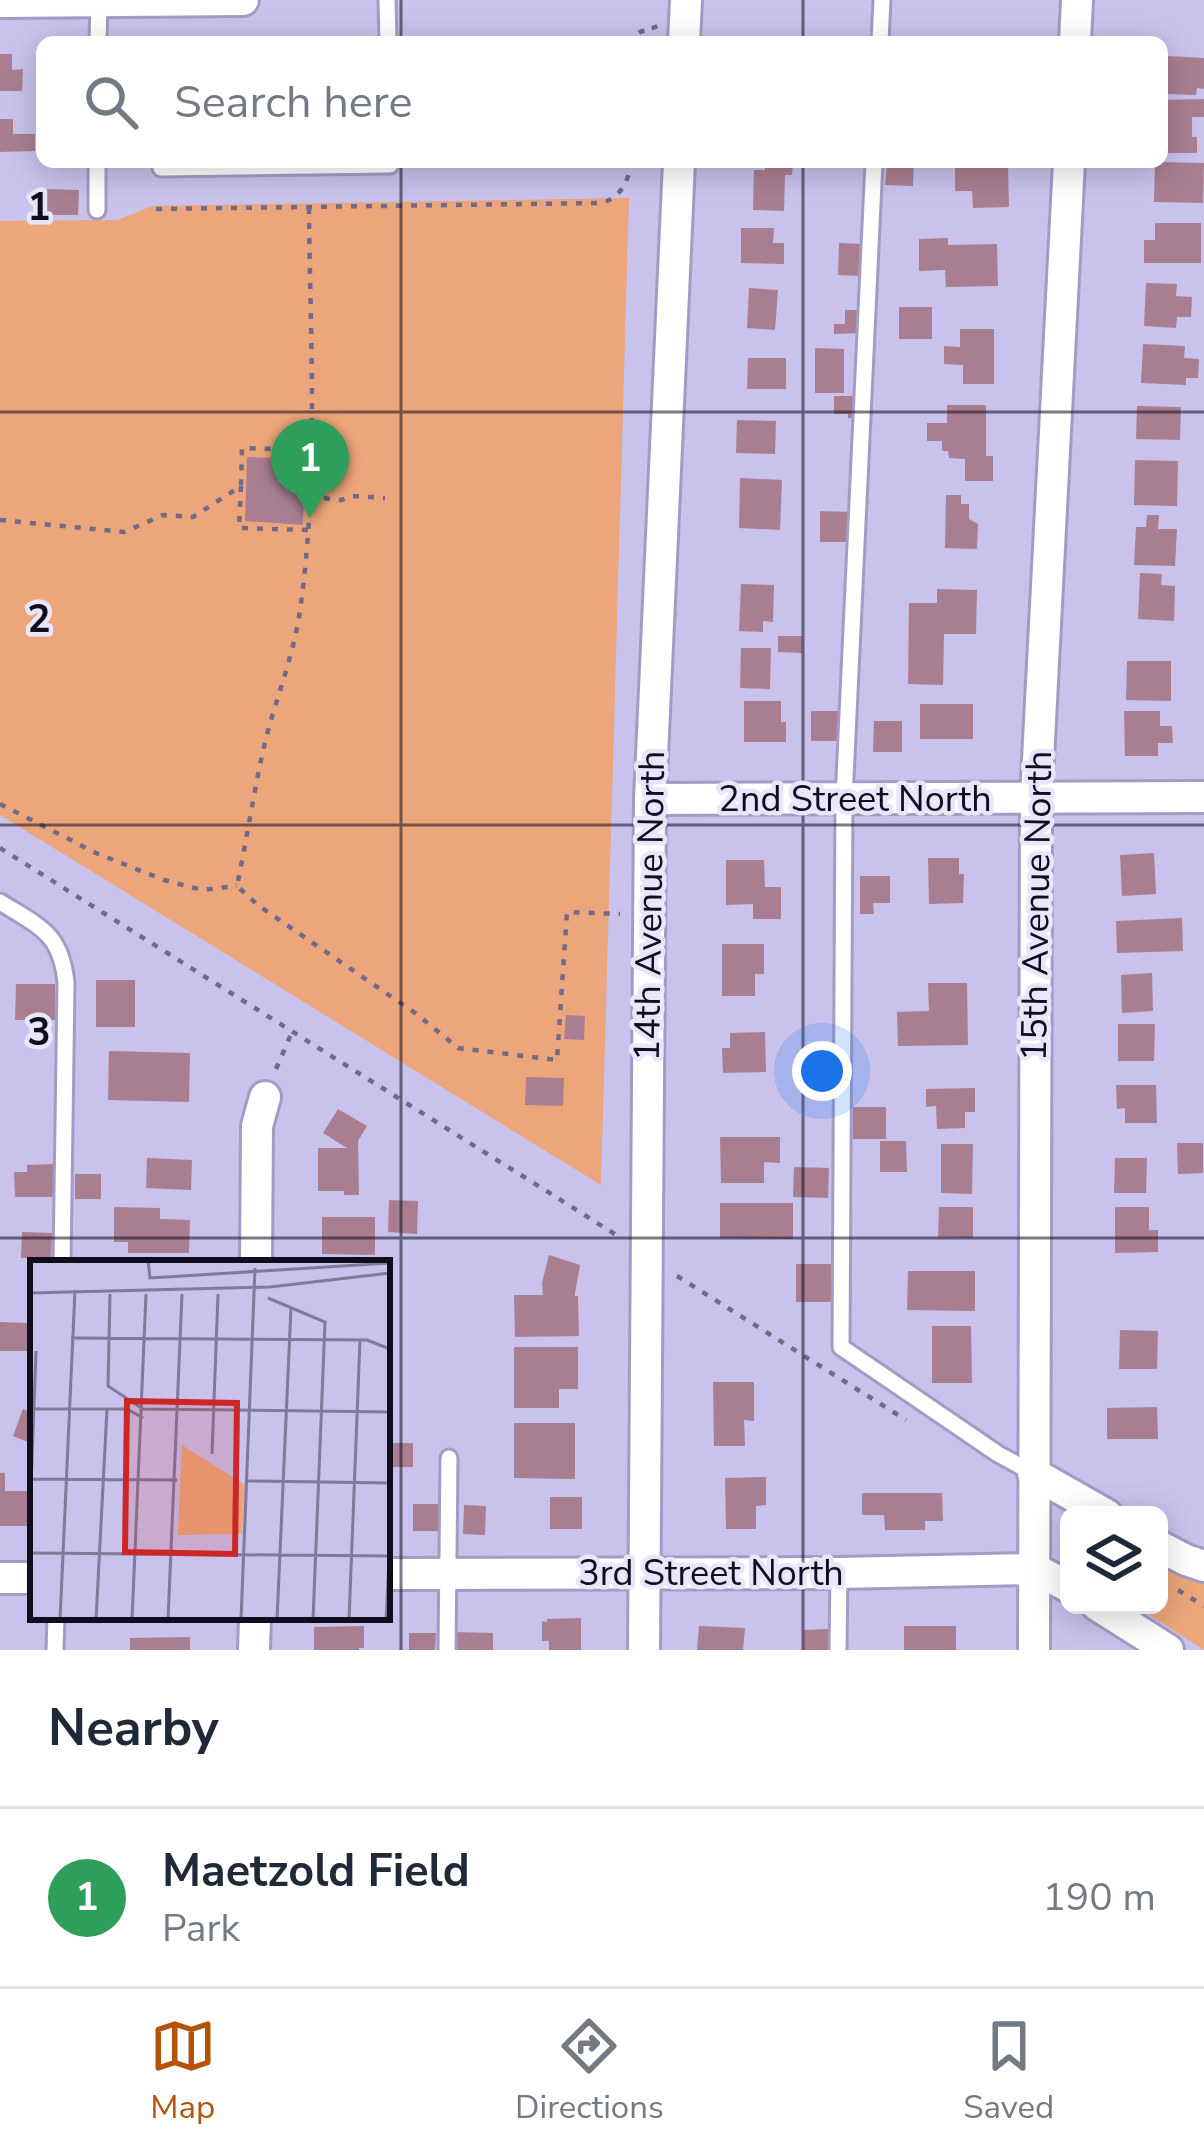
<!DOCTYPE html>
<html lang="en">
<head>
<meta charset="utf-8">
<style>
  body { margin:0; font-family:"Nunito Sans",sans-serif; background:#f2f2f3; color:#1f2937 }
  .controls { position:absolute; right:36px; bottom:36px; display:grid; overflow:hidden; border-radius:18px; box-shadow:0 6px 30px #0003 }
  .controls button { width:108px; height:108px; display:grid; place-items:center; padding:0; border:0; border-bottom:3px solid #e0e1e3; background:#fff; color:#1f2937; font:60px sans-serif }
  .you { position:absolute; left:822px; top:1071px; width:42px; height:42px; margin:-30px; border:9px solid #fff; border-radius:50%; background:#1a73e8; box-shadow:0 0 0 18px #1a73e833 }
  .badge { display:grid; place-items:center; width:78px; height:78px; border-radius:50%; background:#b45309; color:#fff; font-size:39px; font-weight:700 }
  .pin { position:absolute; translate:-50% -99px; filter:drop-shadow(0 3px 6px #0008) }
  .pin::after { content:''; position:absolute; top:63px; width:42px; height:36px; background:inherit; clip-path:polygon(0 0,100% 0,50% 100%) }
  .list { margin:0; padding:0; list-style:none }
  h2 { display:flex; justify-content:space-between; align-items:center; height:156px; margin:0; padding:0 48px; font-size:51px }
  h2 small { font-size:39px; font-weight:400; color:#747a83 }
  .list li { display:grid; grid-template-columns:78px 1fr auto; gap:36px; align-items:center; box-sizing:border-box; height:180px; padding:0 48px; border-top:3px solid #e0e1e3 }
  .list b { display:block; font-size:45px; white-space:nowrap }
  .list p { margin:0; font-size:39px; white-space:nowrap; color:#747a83 }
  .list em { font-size:39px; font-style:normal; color:#747a83 }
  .icon { flex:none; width:66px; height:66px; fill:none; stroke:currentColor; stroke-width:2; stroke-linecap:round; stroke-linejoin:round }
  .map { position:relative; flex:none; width:1204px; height:1650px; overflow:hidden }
  .search { position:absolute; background:#fff; box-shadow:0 6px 30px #0003; left:36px; right:36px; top:36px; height:132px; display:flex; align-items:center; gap:30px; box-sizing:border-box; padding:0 42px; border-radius:18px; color:#747a83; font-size:45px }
  .sheet { height:336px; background:#fff }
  nav { display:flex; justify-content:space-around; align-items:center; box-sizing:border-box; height:168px; border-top:3px solid #e0e1e3; background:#fff; font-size:33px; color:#747a83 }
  nav a { display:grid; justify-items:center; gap:6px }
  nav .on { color:#b45309 }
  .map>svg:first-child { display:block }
  .green { fill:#eda67b }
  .building { fill:#aa7e91 }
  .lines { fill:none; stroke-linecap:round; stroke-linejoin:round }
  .service-casing { stroke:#a29cc5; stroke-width:21 }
  .minor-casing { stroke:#a29cc5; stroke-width:36 }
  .path { stroke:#6f6a88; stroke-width:4.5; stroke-dasharray:6 9; stroke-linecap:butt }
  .service { stroke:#fff; stroke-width:15 }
  .minor { stroke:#fff; stroke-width:30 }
  .grid { fill:none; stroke:#100d1c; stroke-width:3; stroke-opacity:0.55 }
  .labels { text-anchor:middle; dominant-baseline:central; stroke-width:9; stroke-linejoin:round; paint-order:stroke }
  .street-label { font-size:36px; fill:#100d1c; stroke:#e9e6fc }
  .inset-road { fill:none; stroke:#7e7a99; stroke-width:3 }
  .view { fill:#cc2727; fill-opacity:0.15; stroke:#cc2727; stroke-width:6 }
  .inset-edge { fill:none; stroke:#100d1c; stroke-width:6 }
  .grid-label { font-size:39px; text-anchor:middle; font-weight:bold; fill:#100d1c; stroke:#e9e6fc; stroke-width:9; stroke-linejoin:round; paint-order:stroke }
</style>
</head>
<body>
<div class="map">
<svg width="1204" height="1650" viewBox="0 0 1204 1650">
  <rect width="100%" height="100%" fill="#c8c2ed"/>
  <!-- green -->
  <g class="green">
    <polygon points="629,198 601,1185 0,815 0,221 118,220 152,206"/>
    <polygon points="1159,1565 1184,1578 1204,1582 1204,1650 1134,1605 1159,1605"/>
  </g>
  <!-- building -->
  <g class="building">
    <polygon points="0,54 12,54 12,70 23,69 22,91 0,91"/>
    <polygon points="1168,56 1204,58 1204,89 1197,88 1196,95 1167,94"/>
    <polygon points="1204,99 1204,117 1192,117 1192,137 1197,137 1197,153 1162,153 1162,100"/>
    <polygon points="0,119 13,119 13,134 35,134 35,151 0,152"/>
    <polygon points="765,162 793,162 792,175 785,175 784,211 753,210 754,170 765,170"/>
    <polygon points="887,162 914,162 913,186 885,185"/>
    <polygon points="1155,162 1204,163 1203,203 1154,202"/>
    <polygon points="1008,166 1009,207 973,208 972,191 955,191 955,168"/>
    <polygon points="47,189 79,190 78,215 47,215"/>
    <polygon points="1155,223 1201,223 1201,263 1144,263 1144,240 1155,240"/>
    <polygon points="741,228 774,228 773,243 784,243 784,264 741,263"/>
    <polygon points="948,238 948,245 997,244 998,286 946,287 945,270 919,271 919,239"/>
    <polygon points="839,243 863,244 862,276 838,275"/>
    <polygon points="1146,283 1177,284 1176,296 1192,297 1191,317 1177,317 1176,328 1144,326"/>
    <polygon points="749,288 778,290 775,330 747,328"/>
    <rect x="899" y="307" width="33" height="32"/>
    <polygon points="845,310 860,310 861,333 834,334 834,324 845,324"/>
    <polygon points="960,329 994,329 994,384 963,384 963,365 944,364 944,346 960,347"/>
    <polygon points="1143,344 1185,346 1184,358 1199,359 1198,378 1186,378 1186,385 1141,383"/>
    <polygon points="815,348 844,349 844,393 815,393"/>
    <polygon points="748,358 786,358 786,389 747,389"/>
    <polygon points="834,396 855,396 855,418 848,418 848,414 834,414"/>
    <polygon points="947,405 986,405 986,456 993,456 993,481 965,481 965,459 949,458 948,451 942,451 942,441 927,441 927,423 947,423"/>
    <polygon points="1137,406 1181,407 1180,440 1136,439"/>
    <polygon points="737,420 776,421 775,454 736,453"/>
    <polygon points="247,457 305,459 303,525 245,521"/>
    <polygon points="1135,460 1178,461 1177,506 1134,505"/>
    <polygon points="740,478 782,480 780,530 739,528"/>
    <polygon points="946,495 961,495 961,504 969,504 969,519 978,524 977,549 945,548"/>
    <polygon points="820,511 851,512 851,542 820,542"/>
    <polygon points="1147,515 1159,515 1158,529 1177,529 1175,566 1134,565 1136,527 1146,527"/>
    <polygon points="1140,573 1162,574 1161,585 1175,586 1174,621 1138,619"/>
    <polygon points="741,584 774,585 773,622 763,621 763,632 739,631"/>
    <polygon points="937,589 977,590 976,634 944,634 943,685 908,684 909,603 937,603"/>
    <polygon points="778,636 802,636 802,653 778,652"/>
    <polygon points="741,648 771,648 770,689 740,688"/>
    <polygon points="1127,661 1171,661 1171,701 1126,700"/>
    <polygon points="744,701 781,701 781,722 786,722 786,742 744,742"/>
    <rect x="920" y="704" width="53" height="35"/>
    <rect x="811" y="711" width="30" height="30"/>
    <polygon points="1124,711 1160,711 1160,726 1172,726 1173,743 1158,743 1158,756 1125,756"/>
    <polygon points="874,721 902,721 902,752 873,752"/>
    <polygon points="1154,853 1156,894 1122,896 1120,855"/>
    <polygon points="928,858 959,858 959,874 964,874 963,903 929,904"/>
    <polygon points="726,860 764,860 765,887 781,887 781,919 753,919 753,904 726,905"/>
    <polygon points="860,876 890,876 890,903 873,903 874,914 860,914"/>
    <polygon points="1182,918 1183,951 1117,953 1116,921"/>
    <polygon points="722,944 764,944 764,974 755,974 755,996 722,996"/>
    <polygon points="1152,973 1153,1011 1122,1013 1121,975"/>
    <rect x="96" y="980" width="39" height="47"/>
    <polygon points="928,983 967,983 968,1045 898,1046 897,1012 929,1011"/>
    <polygon points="16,984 55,984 55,1020 15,1020"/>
    <polygon points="566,1015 585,1016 584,1040 564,1039"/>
    <polygon points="1118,1024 1155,1024 1154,1061 1118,1061"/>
    <polygon points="765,1032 766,1072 723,1073 722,1048 730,1048 730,1033"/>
    <polygon points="109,1051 190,1053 189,1102 108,1100"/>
    <rect x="807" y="1054" width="26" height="23"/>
    <polygon points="526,1077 564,1078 563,1106 525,1105"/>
    <polygon points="1116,1085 1156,1085 1157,1123 1125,1123 1125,1108 1117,1109"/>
    <polygon points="975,1088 975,1112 965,1112 965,1128 937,1129 936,1106 926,1107 926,1089"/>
    <rect x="853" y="1107" width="33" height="32"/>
    <polygon points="338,1109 367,1126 358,1141 359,1195 344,1195 344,1191 318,1191 318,1148 347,1148 323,1133"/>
    <polygon points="720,1137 780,1137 780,1163 764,1162 764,1183 721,1183"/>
    <polygon points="880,1141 906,1141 907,1172 880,1172"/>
    <polygon points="1177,1143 1203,1143 1203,1173 1178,1174"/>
    <polygon points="941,1144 973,1144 972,1194 941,1193"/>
    <polygon points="147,1158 192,1160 191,1190 146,1188"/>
    <polygon points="1115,1158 1147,1158 1146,1193 1114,1193"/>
    <polygon points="53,1164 53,1197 15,1197 14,1172 27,1172 27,1165"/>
    <polygon points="794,1167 829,1168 828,1198 793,1197"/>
    <rect x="75" y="1174" width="26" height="25"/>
    <polygon points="389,1200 418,1201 417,1234 388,1232"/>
    <polygon points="720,1203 793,1203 793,1239 720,1238"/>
    <polygon points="114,1207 160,1208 160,1219 190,1220 189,1253 128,1253 128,1242 114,1242"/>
    <polygon points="939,1207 973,1207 973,1238 938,1237"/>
    <polygon points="1115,1207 1149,1207 1149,1230 1158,1230 1158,1252 1115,1253"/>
    <polygon points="322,1217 375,1217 375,1255 322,1254"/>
    <polygon points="22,1232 52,1233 51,1258 21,1258"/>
    <polygon points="549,1255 580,1265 575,1293 575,1296 578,1296 579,1336 515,1337 514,1295 543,1295 542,1283"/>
    <rect x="796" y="1264" width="37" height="38"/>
    <polygon points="908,1271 975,1271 975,1311 907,1310"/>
    <polygon points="0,1322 27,1323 27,1351 0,1351"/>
    <polygon points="932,1326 971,1326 972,1383 932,1383"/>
    <polygon points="1120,1330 1158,1331 1157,1369 1119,1369"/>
    <polygon points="514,1347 578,1347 578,1389 559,1389 559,1408 514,1408"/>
    <polygon points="713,1382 754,1382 754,1421 744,1420 745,1446 714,1446"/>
    <polygon points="1157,1407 1158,1439 1107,1439 1107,1408"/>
    <polygon points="23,1409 33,1413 33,1444 13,1436"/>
    <polygon points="514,1423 575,1423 575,1479 514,1478"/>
    <rect x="387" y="1443" width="26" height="24"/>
    <polygon points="0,1473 5,1473 5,1491 33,1491 33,1526 0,1526"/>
    <polygon points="766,1477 766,1505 756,1506 756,1529 726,1529 725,1478"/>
    <polygon points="862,1493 942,1493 943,1521 925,1521 925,1530 885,1530 884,1515 862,1515"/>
    <rect x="550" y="1497" width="32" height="32"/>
    <rect x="413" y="1504" width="26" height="27"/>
    <polygon points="464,1505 486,1506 485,1535 463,1534"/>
    <polygon points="581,1618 581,1650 549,1650 549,1641 542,1641 542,1621 547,1622 547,1619"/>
    <polygon points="364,1626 364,1648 359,1648 359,1650 314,1650 314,1627"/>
    <polygon points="699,1626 745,1628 743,1650 697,1650"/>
    <rect x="904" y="1626" width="52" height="24"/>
    <polygon points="828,1629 828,1650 804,1650 804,1630"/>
    <polygon points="455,1632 493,1633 493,1650 455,1650"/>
    <polygon points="409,1633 436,1633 435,1650 409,1650"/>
    <polygon points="190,1637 190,1650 130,1650 130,1638"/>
  </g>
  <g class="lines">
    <defs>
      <g id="service">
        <polyline points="387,0 388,42"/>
        <polyline points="98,42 99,0"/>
        <polyline points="880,42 882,0"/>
        <polyline points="161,162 161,168 390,165 390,162"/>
        <polyline points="874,162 844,799 841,1347 998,1454 1033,1473"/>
        <polyline points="97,210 97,162"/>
        <path d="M0 902C40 927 61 933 66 983L62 1263"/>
        <polyline points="55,1650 56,1617"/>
        <polyline points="447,1650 449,1458"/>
        <polyline points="838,1650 839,1573"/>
      </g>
      <g id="minor">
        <polyline points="0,2 243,0"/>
        <polyline points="684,42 686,0"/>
        <polyline points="1075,42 1077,0"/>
        <polyline points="650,799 1204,797"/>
        <polyline points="256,1263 257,1126 265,1097"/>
        <polyline points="1033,1473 1107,1515"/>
        <polyline points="1159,1546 1186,1560 1204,1566"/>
        <polyline points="387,1574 839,1573 1035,1569 1069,1587"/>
        <polyline points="0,1578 33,1578"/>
        <polyline points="1097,1605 1168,1650"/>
        <polyline points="254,1650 255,1617"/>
        <polyline points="644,1650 650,799 679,162"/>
        <polyline points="1034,1650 1036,798 1069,162"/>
      </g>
    </defs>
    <!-- service casing -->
    <use href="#service" class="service-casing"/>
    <!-- minor casing -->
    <use href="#minor" class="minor-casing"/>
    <!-- path -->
    <g class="path">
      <polyline points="627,42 640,32 650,29"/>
      <polyline points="648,42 650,29 658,26"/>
      <path d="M309 208C310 341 319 477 300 610 294 655 276 698 265 742 254 790 247 838 237 886L259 906 418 1015 458 1048 557 1060 567 912 620 914"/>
      <path d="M156 209 601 203C621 198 628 181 632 162"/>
      <polyline points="241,486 239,528 308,530"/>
      <polyline points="309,497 342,500 351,496 385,498"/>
      <polyline points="0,520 124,532 163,515 193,517 241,486 242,448 310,450"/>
      <polyline points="0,804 96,853 164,880 202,890 237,886"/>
      <polyline points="0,848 618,1236"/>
      <polyline points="276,1069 292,1032"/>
      <polyline points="677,1276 906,1420"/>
      <polyline points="1178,1590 1204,1606"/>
    </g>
    <!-- service -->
    <use href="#service" class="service"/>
    <!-- minor -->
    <use href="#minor" class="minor"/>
  </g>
  <!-- grid -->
  <path class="grid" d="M401 0V42M803 0V42M401 162V1650M803 162V1650M0 412H1204M0 825H1204M0 1238H1204"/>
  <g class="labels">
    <!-- street labels -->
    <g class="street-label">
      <text x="855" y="799">2nd Street North</text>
      <text transform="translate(650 906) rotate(-89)">14th Avenue North</text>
      <text transform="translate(1037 906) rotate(-89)">15th Avenue North</text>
      <text x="711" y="1573">3rd Street North</text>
    </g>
  </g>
  <!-- overview -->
  <g transform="translate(30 1260)">
    <rect width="360" height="360" fill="#c8c2ed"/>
    <path d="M152 185 215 225 212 274 148 275Z" fill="#eda67b"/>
    <path class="inset-road" d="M118 0 120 18 360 3M0 33 240 27 360 13M80 34 78 126 113 149 360 152M238 38 295 62 283 360M41 78 337 80 360 89M0 149H97L113 158M182 194 188 34M0 219 147 220M218 221 360 223M0 253 6 91M0 293 360 296M30 360 45 30M66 360 77 149M102 360 116 34M138 360 152 34M211 360 225 8M247 360 261 47M319 360 330 80M356 360 360 281"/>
    <path class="view" d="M97 141 207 143 205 294 95 292Z"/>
    <rect width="360" height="360" class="inset-edge"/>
  </g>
  <g class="grid-label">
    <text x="39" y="220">1</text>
    <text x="39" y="632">2</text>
    <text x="39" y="1045">3</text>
  </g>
</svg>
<div class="controls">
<button><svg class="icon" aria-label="layers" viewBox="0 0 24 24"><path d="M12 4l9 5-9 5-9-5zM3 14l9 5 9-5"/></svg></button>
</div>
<div class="you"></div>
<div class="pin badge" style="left:310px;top:518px;background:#2e9e5b">1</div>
<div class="search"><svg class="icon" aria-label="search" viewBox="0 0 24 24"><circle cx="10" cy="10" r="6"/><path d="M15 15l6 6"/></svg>Search here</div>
</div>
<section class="sheet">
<h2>Nearby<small></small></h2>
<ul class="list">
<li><span class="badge" style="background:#2e9e5b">1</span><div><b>Maetzold Field</b><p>Park</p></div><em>190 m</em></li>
</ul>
</section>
<nav>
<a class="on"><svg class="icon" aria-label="map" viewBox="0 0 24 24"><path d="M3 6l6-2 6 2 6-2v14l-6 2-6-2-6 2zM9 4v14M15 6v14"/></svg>Map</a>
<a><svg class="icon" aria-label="directions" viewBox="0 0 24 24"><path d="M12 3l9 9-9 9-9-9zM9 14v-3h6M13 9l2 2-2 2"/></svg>Directions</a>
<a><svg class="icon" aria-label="saved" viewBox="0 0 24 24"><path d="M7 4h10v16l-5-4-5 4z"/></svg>Saved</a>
</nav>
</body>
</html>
